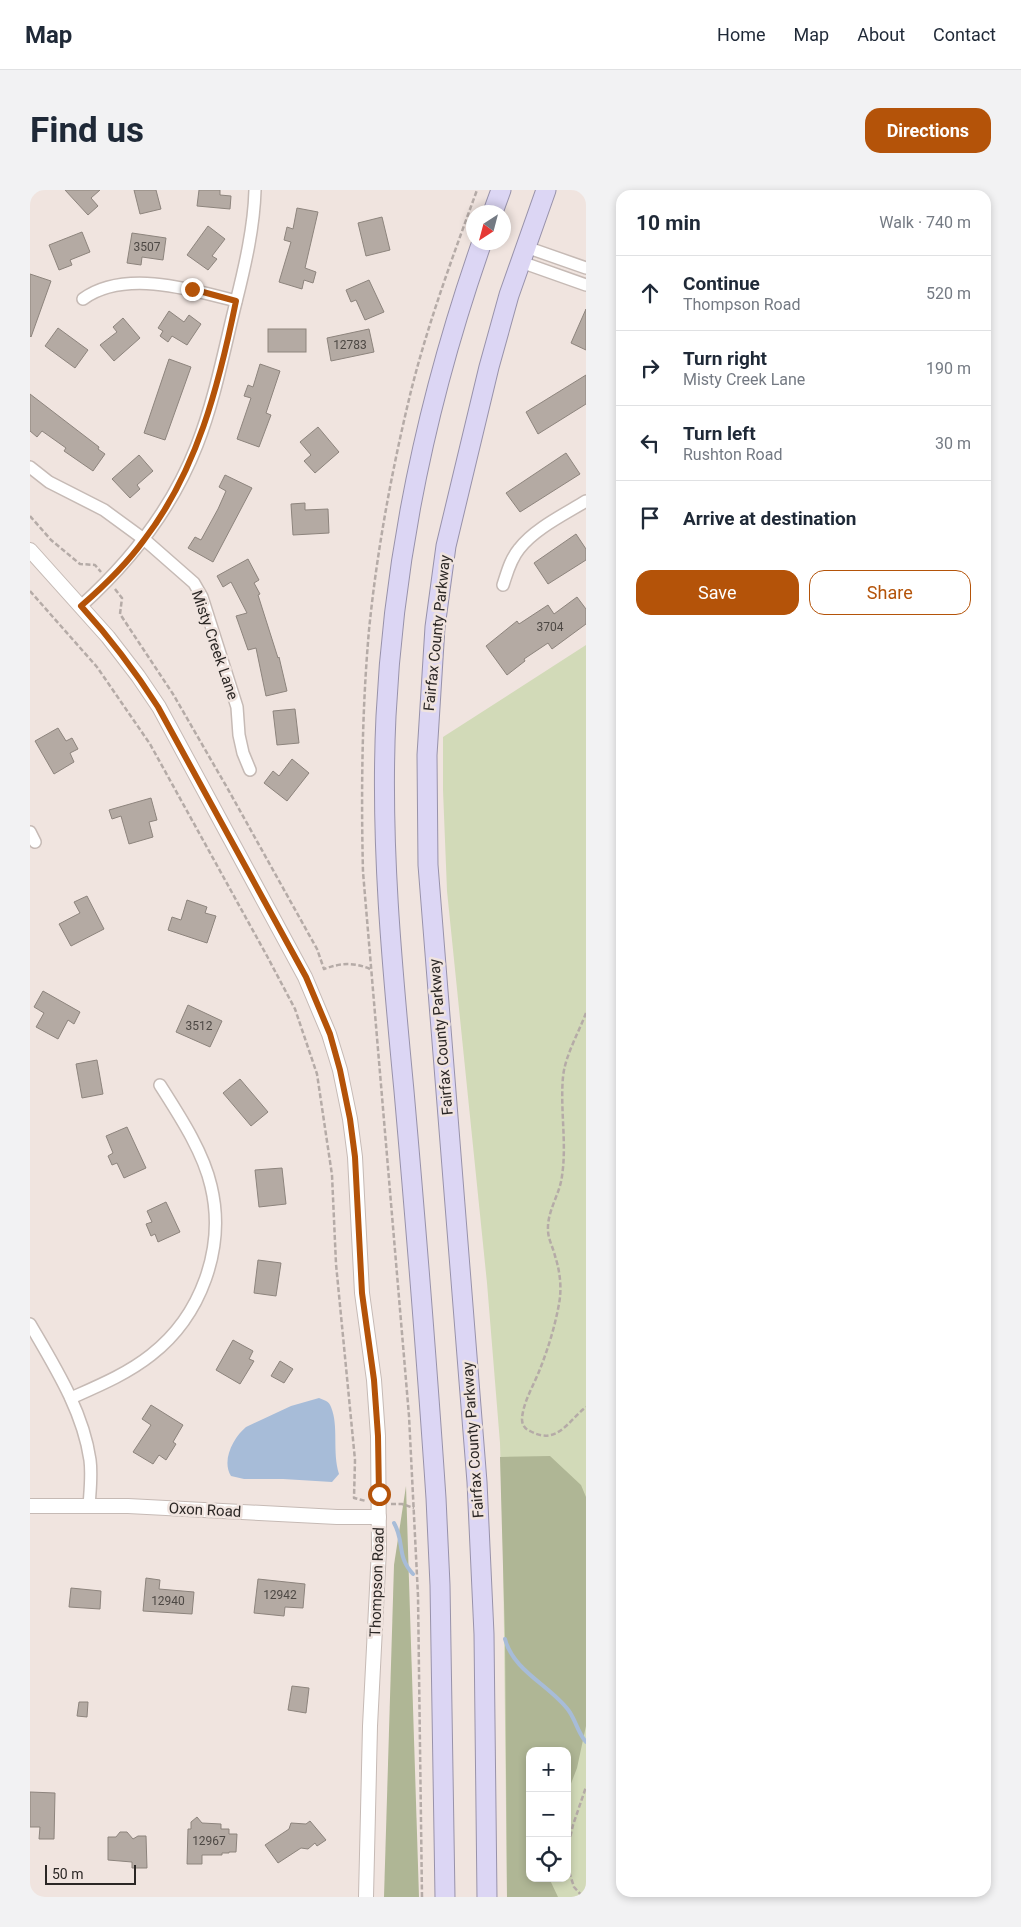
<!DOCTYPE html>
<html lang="en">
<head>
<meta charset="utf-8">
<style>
  body { margin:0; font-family:Roboto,sans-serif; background:#f2f2f3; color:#1f2937 }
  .controls { position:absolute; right:15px; bottom:15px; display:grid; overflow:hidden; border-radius:10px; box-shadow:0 2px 8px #0003 }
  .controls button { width:45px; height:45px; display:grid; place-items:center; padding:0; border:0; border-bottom:1px solid #e0e1e3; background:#fff; color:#1f2937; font:25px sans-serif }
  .compass { position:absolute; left:436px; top:15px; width:45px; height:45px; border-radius:50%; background:#fff; box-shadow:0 2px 8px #0003; rotate:216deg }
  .scale { position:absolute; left:15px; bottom:12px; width:91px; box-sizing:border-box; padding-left:5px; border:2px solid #2b2725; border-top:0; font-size:14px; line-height:18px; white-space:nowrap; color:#2b2725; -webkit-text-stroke:4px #f0e4df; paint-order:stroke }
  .stop { position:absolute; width:15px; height:15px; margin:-11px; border:4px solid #b45309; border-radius:50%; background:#fff }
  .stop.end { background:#b45309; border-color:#fff; box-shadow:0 1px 5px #0008 }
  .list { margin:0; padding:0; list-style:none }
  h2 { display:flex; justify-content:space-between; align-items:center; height:65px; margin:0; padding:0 20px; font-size:21px }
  h2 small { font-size:16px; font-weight:400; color:#747a83 }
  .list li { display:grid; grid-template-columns:32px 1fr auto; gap:15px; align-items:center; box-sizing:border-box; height:75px; padding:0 20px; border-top:1px solid #e0e1e3 }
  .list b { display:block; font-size:19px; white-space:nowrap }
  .list p { margin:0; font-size:16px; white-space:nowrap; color:#747a83 }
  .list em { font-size:16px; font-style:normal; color:#747a83 }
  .actions { display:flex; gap:10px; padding:15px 20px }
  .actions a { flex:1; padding:11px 0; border:1px solid #b45309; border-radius:15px; text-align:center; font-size:18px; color:#b45309 }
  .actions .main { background:#b45309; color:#fff }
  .icon { flex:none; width:28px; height:28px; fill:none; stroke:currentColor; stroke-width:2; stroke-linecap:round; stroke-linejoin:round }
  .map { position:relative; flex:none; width:556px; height:1707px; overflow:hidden; border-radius:15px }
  header { display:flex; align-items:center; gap:30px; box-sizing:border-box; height:70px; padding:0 25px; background:#fff; border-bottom:1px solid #e0e1e3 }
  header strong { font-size:24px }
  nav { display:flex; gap:28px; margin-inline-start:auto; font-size:18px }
  .intro { display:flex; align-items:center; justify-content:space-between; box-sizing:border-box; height:120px; padding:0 30px }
  h1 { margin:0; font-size:35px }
  .button { padding:12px 22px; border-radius:15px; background:#b45309; color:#fff; font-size:18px; font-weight:700 }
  main { display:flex; gap:30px; padding:0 30px }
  aside { flex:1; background:#fff; border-radius:15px; box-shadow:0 2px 8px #0003 }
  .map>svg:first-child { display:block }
  .green { fill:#d2dab8; fill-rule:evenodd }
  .forest { fill:#afb695 }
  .water { fill:#a7bcd8 }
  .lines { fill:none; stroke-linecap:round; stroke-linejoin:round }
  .stream { stroke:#a7bcd8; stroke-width:4 }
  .building { fill:#b4aaa3; stroke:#8d847d }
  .minor-casing { stroke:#c6bab5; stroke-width:14 }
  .tertiary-casing { stroke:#c6bab5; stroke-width:16 }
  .trunk-casing { stroke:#9892aa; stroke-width:21 }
  .path { stroke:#b5aba7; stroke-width:2.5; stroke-dasharray:5 2.5; stroke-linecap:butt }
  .minor { stroke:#fff; stroke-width:11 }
  .tertiary { stroke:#fff; stroke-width:14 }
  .trunk { stroke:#dcd6f4; stroke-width:19 }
  .route { stroke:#b45309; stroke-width:6 }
  .labels { text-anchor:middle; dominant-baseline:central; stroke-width:5; stroke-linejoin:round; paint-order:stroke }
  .number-label { font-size:12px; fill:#4d4844 }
  .street-label { font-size:15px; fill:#2b2725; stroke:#f0e4df }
</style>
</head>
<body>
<header>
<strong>Map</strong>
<nav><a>Home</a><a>Map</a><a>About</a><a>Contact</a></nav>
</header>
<div class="intro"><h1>Find us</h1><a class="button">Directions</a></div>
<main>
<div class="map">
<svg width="556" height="1707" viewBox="0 0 556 1707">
  <rect width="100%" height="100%" fill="#f0e4df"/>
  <!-- green -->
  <path class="green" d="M556 455V1707H477L473 1356 470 1253 457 1093 417 701 413 600V547ZM500 1561H537V1688H500Z"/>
  <!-- forest -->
  <g class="forest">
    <polygon points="520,1266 551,1295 556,1307 556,1536 547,1578 537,1604 537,1561 500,1561 500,1688 519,1688 528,1707 477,1707 475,1449 470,1267"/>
    <polygon points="376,1296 389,1707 354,1707 364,1375"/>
  </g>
  <!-- water -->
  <path class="water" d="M289 1208C294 1210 299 1211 301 1217 309 1236 302 1262 309 1284L302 1292 253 1289H214L201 1286C191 1270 204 1247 216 1237L261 1216Z"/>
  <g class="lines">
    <!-- stream -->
    <g class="stream">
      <path d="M364 1333C375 1352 366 1366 383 1384"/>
      <path d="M475 1449C483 1481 521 1496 539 1521 546 1531 548 1543 556 1552"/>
    </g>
  </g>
  <!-- building -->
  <g class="building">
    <polygon points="35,0 70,0 61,8 68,16 58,25"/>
    <polygon points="104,0 126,0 131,19 110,24"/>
    <polygon points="169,0 190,0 190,5 201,6 200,19 167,16"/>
    <polygon points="267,18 288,22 275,78 286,82 283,93 274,90 272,99 249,92 261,52 254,50 257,37 263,39"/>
    <polygon points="352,27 360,60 336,66 328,33"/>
    <polygon points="178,36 195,49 182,66 187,69 178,80 157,65"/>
    <polygon points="52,42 60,62 40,70 42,75 29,80 19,55"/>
    <polygon points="102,43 136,48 133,70 112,67 111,75 97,73"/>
    <polygon points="0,84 21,91 1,147 0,146"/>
    <polygon points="339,90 354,122 335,130 326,110 321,112 316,100"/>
    <polygon points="556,119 556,160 541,153"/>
    <polygon points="139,121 154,132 159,125 171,134 157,155 142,146 138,152 130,146 133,141 128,138"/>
    <polygon points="93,128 110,148 84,171 70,155 87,142 83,137"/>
    <polygon points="28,138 58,160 45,178 15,156"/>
    <rect x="238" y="139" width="38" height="23"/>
    <polygon points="339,139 344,162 301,171 297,148"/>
    <polygon points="139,169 161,177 135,250 114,243"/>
    <polygon points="230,174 250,181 236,223 241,225 229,257 207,249 221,208 214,206 218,195 223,197"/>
    <polygon points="556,185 556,214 508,244 496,222"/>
    <polygon points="0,204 69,257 68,259 75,264 63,281 34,261 36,258 12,241 7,247 0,241"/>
    <polygon points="288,237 309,262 285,283 274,271 281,265 270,252"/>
    <polygon points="536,263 550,284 490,322 476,303"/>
    <polygon points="109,265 123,281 107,295 110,299 100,308 82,289"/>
    <polygon points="195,285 222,298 183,372 158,358 165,347 171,350 188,319 196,301 189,297"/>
    <polygon points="275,313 275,320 298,319 299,343 263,345 261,314"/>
    <polygon points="546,344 556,359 556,370 518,394 504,373"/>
    <polygon points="218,369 229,390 224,393 230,404 228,405 248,468 249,467 257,501 236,506 226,458 218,460 206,426 217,423 201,392 193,397 187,386"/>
    <polygon points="547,407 556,419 556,434 522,459 518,453 494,469 495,471 477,485 456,456 487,431 489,434 518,415 524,424"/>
    <polygon points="265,519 269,553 247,555 243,521"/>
    <polygon points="28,538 36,551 42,548 48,559 40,563 44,572 24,584 5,551"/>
    <polygon points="262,569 279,583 257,611 234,593 243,581 249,586"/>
    <polygon points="121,608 127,630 119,632 123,647 99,654 91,626 82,629 79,620"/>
    <polygon points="57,706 74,739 41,756 29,734 50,723 44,712"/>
    <polygon points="157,710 177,717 175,723 186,726 177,753 138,740 142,727 151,730"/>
    <polygon points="13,801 50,822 44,834 38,830 28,849 6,837 14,823 4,817"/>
    <polygon points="158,815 192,831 180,857 146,842"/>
    <polygon points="67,870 73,904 52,908 46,874"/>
    <polygon points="210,889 238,922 221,936 193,903"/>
    <polygon points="97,937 116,978 94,988 87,973 82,975 78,966 83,963 76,946"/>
    <polygon points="252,978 256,1014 229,1017 225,980"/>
    <polygon points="136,1012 150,1042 128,1052 125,1044 121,1046 116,1034 122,1032 117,1021"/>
    <polygon points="228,1070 251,1073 246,1106 224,1103"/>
    <polygon points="203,1150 223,1161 219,1169 224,1171 210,1194 186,1180"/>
    <polygon points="250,1171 263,1179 254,1193 241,1186"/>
    <polygon points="121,1215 153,1235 143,1252 146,1254 136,1270 129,1265 123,1274 103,1262 121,1235 112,1229"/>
    <polygon points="116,1388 130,1390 129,1399 164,1402 162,1424 113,1421"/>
    <polygon points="228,1389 275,1394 273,1418 255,1417 254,1426 224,1423"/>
    <polygon points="41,1398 71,1401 70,1419 39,1417"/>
    <polygon points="262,1496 279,1498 276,1523 258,1520"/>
    <polygon points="49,1512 58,1512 57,1527 47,1526"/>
    <polygon points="0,1602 25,1603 24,1649 9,1649 10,1637 0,1637"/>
    <polygon points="167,1627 172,1633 191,1634 191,1639 199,1639 199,1644 207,1644 206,1662 199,1662 199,1663 192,1663 192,1665 172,1665 172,1674 157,1674 158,1639 161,1639 161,1632"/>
    <polygon points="280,1631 296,1650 287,1656 285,1653 278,1659 271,1658 248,1673 235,1655 259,1639 261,1633 276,1634"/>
    <polygon points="90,1642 97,1642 103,1649 108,1646 116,1646 117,1678 102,1678 102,1672 78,1670 78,1647 86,1647"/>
  </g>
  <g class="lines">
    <defs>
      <g id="minor">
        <polyline points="496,57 556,78"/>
        <polyline points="491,72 556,95"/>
        <path d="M53 109C94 79 161 99 206 111"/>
        <polyline points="0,277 19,292 74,320 115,350 164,393 172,407 207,517 209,545 213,563 220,580"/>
        <path d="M473 395C477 383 480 370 489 359 504 339 535 324 556 311"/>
        <path d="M51 416C102 370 142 319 167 255 185 209 194 160 206 112 215 76 224 37 225 0"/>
        <polyline points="0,642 5,652"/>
        <path d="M0 1134C25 1177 53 1221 60 1270 62 1285 60 1301 59 1316"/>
        <path d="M41 1208C68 1196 97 1184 121 1165 171 1126 196 1058 181 996 173 961 149 925 130 895"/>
      </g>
      <g id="tertiary">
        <polyline points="0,360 78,447 108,486 129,517 275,787 299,844 310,880 320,929 325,967 332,1103 344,1190 348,1246 349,1359 340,1536 336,1707"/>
        <polyline points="0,1316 98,1316 307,1327 349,1327"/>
      </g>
      <g id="trunk">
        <polyline points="463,22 471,0"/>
        <path d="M415 1707 410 1395 406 1308C397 1173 386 1037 374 901 362 776 350 651 356 526 364 362 398 206 452 52"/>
        <polyline points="457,1707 454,1444 447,1292 398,675 397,565 405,437 416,356 459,177 479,105 516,0"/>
      </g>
    </defs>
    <!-- minor casing -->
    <use href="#minor" class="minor-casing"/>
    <!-- tertiary casing -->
    <use href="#tertiary" class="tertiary-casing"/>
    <!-- trunk casing -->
    <use href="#trunk" class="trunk-casing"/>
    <!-- path -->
    <g class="path">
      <polyline points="0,326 21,350 50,374 65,375 71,382"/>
      <path d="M85 399 92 408 90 424 143 504 199 601 287 759 294 779C310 773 324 772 340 779"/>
      <polyline points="0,401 67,477 120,554 237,766 265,819 287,884 302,985 306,1074 325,1270 324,1308 336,1311"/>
      <path d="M556 823C548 844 535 866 533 887 530 920 537 953 532 986 530 1004 517 1021 518 1040 518 1049 523 1057 525 1066 530 1081 532 1098 529 1114 525 1136 518 1159 510 1179 504 1195 493 1212 492 1229 492 1235 495 1239 500 1241 527 1256 538 1231 556 1217"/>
      <polyline points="361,1314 372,1314 384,1318"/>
      <polyline points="537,1661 543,1635 556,1597"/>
      <polyline points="537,1675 544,1697 553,1707"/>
      <path d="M392 1707 388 1406 379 1226 333 682C331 602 332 520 339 440 347 360 362 279 381 201 398 133 423 66 447 0"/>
    </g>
    <!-- minor -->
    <use href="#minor" class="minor"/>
    <!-- tertiary -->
    <use href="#tertiary" class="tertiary"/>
    <!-- trunk -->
    <use href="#trunk" class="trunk"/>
  </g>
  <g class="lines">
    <!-- route -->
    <path class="route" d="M162 99 206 111C189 195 167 281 114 350 96 375 74 396 51 416 80 448 105 481 128 517L276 787 300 844 310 880 320 929 325 967 332 1103 344 1190 348 1246 349 1304"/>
  </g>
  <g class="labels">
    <!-- number labels -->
    <g class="number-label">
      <text x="117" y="57">3507</text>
      <text x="320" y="155">12783</text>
      <text x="520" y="437">3704</text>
      <text x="169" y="836">3512</text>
      <text x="250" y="1405">12942</text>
      <text x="138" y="1411">12940</text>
      <text x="179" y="1651">12967</text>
    </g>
    <!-- street labels -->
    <g class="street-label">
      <text transform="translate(407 443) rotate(-84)">Fairfax County Parkway</text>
      <text transform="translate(185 455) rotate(71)">Misty Creek Lane</text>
      <text transform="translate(411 847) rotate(-95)">Fairfax County Parkway</text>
      <text transform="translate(443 1250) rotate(-94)">Fairfax County Parkway</text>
      <text transform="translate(175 1320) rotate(3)">Oxon Road</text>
      <text transform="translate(347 1392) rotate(-88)">Thompson Road</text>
    </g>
  </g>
</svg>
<div class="controls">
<button>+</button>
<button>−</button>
<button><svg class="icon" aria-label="locate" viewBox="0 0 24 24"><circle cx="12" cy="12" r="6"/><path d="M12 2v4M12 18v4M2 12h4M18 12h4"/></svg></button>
</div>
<svg class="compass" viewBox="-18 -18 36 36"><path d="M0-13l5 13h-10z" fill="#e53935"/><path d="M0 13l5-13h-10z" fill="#747a83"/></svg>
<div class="scale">50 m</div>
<div class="stop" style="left:349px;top:1304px"></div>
<div class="stop end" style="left:162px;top:99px"></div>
</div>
<aside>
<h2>10 min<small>Walk · 740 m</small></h2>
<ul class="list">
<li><svg class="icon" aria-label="ahead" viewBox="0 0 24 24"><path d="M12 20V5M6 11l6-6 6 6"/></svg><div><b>Continue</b><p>Thompson Road</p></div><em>520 m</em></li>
<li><svg class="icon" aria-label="right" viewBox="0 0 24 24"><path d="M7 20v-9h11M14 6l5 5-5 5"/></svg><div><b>Turn right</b><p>Misty Creek Lane</p></div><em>190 m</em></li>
<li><svg class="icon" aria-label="left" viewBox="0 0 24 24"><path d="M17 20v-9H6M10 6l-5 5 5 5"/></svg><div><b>Turn left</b><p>Rushton Road</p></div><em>30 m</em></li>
<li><svg class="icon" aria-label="arrive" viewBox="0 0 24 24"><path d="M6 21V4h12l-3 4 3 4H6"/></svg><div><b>Arrive at destination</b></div></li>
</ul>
<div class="actions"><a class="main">Save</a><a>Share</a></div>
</aside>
</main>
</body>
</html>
